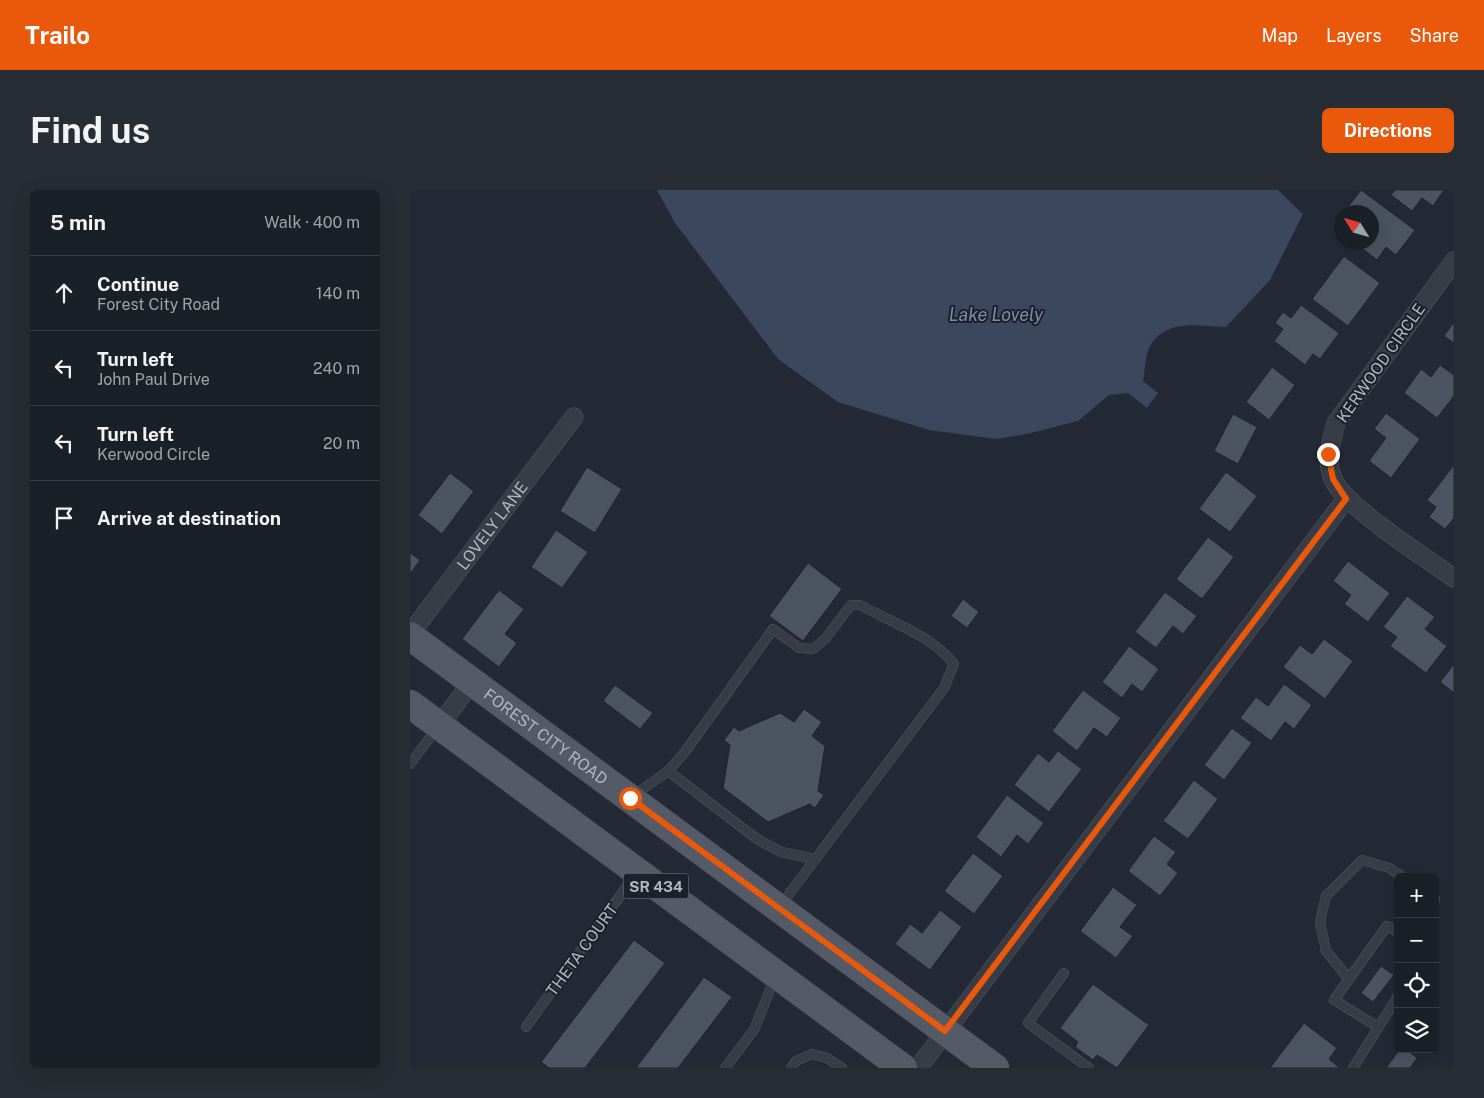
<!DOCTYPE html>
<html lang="en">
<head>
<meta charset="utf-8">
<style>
  body { margin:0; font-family:"Public Sans",sans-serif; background:#272d34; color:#f1f3f6 }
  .controls { position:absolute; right:15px; bottom:15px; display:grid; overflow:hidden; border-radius:8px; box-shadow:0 5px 20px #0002 }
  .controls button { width:45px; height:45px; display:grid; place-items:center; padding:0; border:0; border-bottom:1px solid #383e45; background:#1a2028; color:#f1f3f6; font:25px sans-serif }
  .compass { position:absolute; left:924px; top:15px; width:45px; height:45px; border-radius:50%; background:#1a2028; box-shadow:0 5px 20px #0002; rotate:307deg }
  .stop { position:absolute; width:15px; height:15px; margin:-11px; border:4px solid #ea580c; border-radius:50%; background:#fff }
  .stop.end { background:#ea580c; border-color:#fff; box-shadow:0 1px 5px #0008 }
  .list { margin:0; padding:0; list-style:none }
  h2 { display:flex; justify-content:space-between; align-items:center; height:65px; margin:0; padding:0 20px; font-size:21px }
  h2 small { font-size:16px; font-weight:400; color:#9fa3a8 }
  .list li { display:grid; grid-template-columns:32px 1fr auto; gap:15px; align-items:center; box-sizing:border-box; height:75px; padding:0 20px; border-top:1px solid #383e45 }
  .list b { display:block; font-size:19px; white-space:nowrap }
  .list p { margin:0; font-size:16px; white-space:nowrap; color:#9fa3a8 }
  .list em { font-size:16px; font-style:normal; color:#9fa3a8 }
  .icon { flex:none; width:28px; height:28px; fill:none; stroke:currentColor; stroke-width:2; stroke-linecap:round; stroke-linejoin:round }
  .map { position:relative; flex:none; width:1044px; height:878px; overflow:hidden; border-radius:8px }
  header { display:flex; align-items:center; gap:30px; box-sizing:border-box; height:70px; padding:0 25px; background:#ea580c; color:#fff }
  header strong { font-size:24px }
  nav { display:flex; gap:28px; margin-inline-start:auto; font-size:18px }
  .intro { display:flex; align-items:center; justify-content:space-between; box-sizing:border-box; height:120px; padding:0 30px }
  h1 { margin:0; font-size:35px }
  .button { padding:12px 22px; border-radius:8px; background:#ea580c; color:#fff; font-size:18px; font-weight:700 }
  main { display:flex; gap:30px; padding:0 30px }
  aside { flex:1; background:#1a2028; border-radius:8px; box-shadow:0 5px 20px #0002 }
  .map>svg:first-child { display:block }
  .water { fill:#3b475c }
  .building { fill:#4c5461; stroke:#1e232d }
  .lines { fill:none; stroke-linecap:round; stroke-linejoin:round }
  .service-casing { stroke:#545a64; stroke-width:10 }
  .minor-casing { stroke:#545a64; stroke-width:19 }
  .primary-casing { stroke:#40454f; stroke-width:29 }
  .service { stroke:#373c46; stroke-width:9 }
  .minor { stroke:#373c46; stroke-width:18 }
  .primary { stroke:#555b66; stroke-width:28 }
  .route { stroke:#ea580c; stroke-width:6 }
  .labels { text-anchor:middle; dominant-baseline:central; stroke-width:4; stroke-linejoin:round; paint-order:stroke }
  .shield { fill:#1c212b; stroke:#848a95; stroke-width:1 }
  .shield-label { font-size:15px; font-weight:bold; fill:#b1b7c2 }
  .street-label { font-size:16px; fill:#b1b7c2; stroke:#1c212b }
  .water-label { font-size:18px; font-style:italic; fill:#7d8da7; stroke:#1c212b }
</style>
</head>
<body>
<header>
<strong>Trailo</strong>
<nav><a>Map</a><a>Layers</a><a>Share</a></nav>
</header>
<div class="intro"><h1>Find us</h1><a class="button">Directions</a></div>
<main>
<aside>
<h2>5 min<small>Walk · 400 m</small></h2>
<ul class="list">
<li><svg class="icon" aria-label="ahead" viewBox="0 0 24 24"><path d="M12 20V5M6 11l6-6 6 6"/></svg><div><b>Continue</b><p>Forest City Road</p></div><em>140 m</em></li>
<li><svg class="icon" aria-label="left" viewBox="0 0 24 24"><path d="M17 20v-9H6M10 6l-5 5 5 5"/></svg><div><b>Turn left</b><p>John Paul Drive</p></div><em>240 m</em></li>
<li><svg class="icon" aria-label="left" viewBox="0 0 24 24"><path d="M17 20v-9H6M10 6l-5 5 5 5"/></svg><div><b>Turn left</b><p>Kerwood Circle</p></div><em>20 m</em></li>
<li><svg class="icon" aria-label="arrive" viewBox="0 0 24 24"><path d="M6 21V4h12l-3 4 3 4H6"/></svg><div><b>Arrive at destination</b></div></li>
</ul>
</aside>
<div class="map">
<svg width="1044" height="878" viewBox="0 0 1044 878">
  <rect width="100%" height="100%" fill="#232a35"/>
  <!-- water -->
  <path class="water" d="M247 0H868L893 24 860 90 816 137C788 136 757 128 740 156 735 165 735 181 733 191L748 203 737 218 718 203 699 205 668 231 617 244 586 249 519 240 428 212 368 169 265 33Z"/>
  <!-- building -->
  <g class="building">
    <polygon points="951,0 1005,40 986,65 976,57 967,70 944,52 962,52 962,22 934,22"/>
    <polygon points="985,0 1034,0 1023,16 1012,8 1002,21 981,5"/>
    <polygon points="934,66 970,93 938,136 902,109"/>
    <polygon points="891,115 929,143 910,169 903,164 895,175 864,151 873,139 865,133 873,122 881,128"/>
    <polygon points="1044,132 1044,153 1034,146"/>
    <polygon points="1030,175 1044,185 1044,206 1027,228 994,203 1011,179 1021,187"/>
    <polygon points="862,177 885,195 859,230 836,212"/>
    <polygon points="976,223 1010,249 981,288 959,271 976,248 964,239"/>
    <polygon points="823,224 847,237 828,274 804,261"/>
    <polygon points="1044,275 1044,328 1035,339 1019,327 1026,317 1017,310"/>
    <polygon points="177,277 212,299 185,343 150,321"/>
    <polygon points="816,282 847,306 820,342 789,319"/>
    <polygon points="40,283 64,301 32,344 8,325"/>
    <polygon points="146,340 178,362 152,398 121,377"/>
    <polygon points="798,347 824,367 792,409 766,389"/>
    <polygon points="0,363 10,370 0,384"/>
    <polygon points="938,371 980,403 958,432 934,414 941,405 923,391"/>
    <polygon points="398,373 432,399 393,451 359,426"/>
    <polygon points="89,400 114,419 95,444 107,453 89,477 52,449"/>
    <polygon points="755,402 787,426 773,444 763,436 746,458 725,442"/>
    <polygon points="997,406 1025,427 1015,439 1037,456 1016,483 980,456 987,447 973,437"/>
    <polygon points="553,409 569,422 557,438 541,426"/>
    <polygon points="914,449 943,471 915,509 873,477 890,455 902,464"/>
    <polygon points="719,456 749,479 732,502 722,494 712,508 692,492"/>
    <polygon points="1044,474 1044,503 1030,492"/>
    <polygon points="874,494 902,515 884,539 875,532 861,551 830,528 846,507 858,516"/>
    <polygon points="205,495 243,523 230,539 193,511"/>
    <polygon points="673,500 711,528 697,547 684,538 667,561 642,541"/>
    <polygon points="394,519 412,532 402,546 415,556 408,601 414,605 405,618 400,614 358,632 313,598 320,555 314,550 324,537 329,541 370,523 384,532"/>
    <polygon points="822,538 842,553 814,590 794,575"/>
    <polygon points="648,561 672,579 639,622 604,595 628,563 639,572"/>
    <polygon points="784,590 808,609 778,649 753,631"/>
    <polygon points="597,605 634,633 618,654 607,645 591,667 566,647"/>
    <polygon points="744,646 766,662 757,674 768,683 750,706 718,681"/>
    <polygon points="563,663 593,686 564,724 534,701"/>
    <polygon points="703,697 727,715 710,737 723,746 706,768 670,741"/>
    <polygon points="530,720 552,737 520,780 485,754 500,734 512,743"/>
    <polygon points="224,750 255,773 175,878 139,878 131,872"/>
    <polygon points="971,776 984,785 963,812 951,803"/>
    <polygon points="294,787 322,807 268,878 226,878"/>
    <polygon points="683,794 739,835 707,878 687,865 683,870 665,857 668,852 650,838"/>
    <polygon points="894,833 927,858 919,869 930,878 860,878"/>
    <polygon points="990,859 996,859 1007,868 1000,878 976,878"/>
  </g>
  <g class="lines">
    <defs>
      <g id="service">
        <polyline points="0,574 27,538"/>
        <polyline points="258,581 347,649 371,662 406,669"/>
        <path d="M223 606 258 581 275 562 363 439 389 458 403 459 415 449 441 415H450C482 433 521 445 544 474L534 498 370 716"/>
        <polyline points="1025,708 1025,710"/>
        <polyline points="654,783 618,833 679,878"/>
        <polyline points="939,789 916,761 910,732 916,706 952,670 979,678 993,687"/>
        <polyline points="116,837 225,685"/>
        <polyline points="968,837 924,810 977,736 988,742"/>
        <polyline points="315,878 344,840 365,787"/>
        <polyline points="381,878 386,871 402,864 417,868 432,878"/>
        <polyline points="943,878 988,806"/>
      </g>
      <g id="minor">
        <path d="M1044 71 926 233C921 253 915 270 923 289 935 317 1016 368 1044 388"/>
        <path id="s1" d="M0 444 164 227"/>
        <polyline points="29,536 62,492"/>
        <polyline points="508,878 936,309"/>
      </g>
      <g id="primary">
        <path id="s2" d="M0 446 585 878"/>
        <polyline points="0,514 493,878"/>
      </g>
    </defs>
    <!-- service casing -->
    <use href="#service" class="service-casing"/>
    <!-- minor casing -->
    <use href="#minor" class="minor-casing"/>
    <!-- primary casing -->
    <use href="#primary" class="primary-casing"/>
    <!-- service -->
    <use href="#service" class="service"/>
    <!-- minor -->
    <use href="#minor" class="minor"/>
    <!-- primary -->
    <use href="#primary" class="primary"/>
  </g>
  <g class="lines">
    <!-- route -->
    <polyline class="route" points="220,608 535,841 936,309 923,289 918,264"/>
  </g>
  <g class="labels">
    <!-- shield labels -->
    <rect class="shield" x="213.5" y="683.5" width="65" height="25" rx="4"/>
    <g class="shield-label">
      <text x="246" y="696">SR 434</text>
    </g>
    <!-- street labels -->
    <g class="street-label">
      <text transform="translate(971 173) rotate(-55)">KERWOOD CIRCLE</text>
      <text stroke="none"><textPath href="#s1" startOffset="136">LOVELY LANE</textPath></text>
      <text stroke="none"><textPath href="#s2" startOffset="169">FOREST CITY ROAD</textPath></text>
      <text transform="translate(172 760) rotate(-54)">THETA COURT</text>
    </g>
    <!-- water labels -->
    <g class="water-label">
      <text x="586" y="124">Lake Lovely</text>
    </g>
  </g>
</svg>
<div class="controls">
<button>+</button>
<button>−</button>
<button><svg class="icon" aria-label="locate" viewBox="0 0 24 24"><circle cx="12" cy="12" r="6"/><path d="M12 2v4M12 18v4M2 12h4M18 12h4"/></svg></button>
<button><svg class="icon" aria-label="layers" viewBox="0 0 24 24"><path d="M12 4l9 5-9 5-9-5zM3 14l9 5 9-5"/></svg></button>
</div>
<svg class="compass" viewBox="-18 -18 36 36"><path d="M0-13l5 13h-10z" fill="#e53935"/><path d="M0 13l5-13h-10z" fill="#9fa3a8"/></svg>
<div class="stop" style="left:220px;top:608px"></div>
<div class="stop end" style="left:918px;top:264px"></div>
</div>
</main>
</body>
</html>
